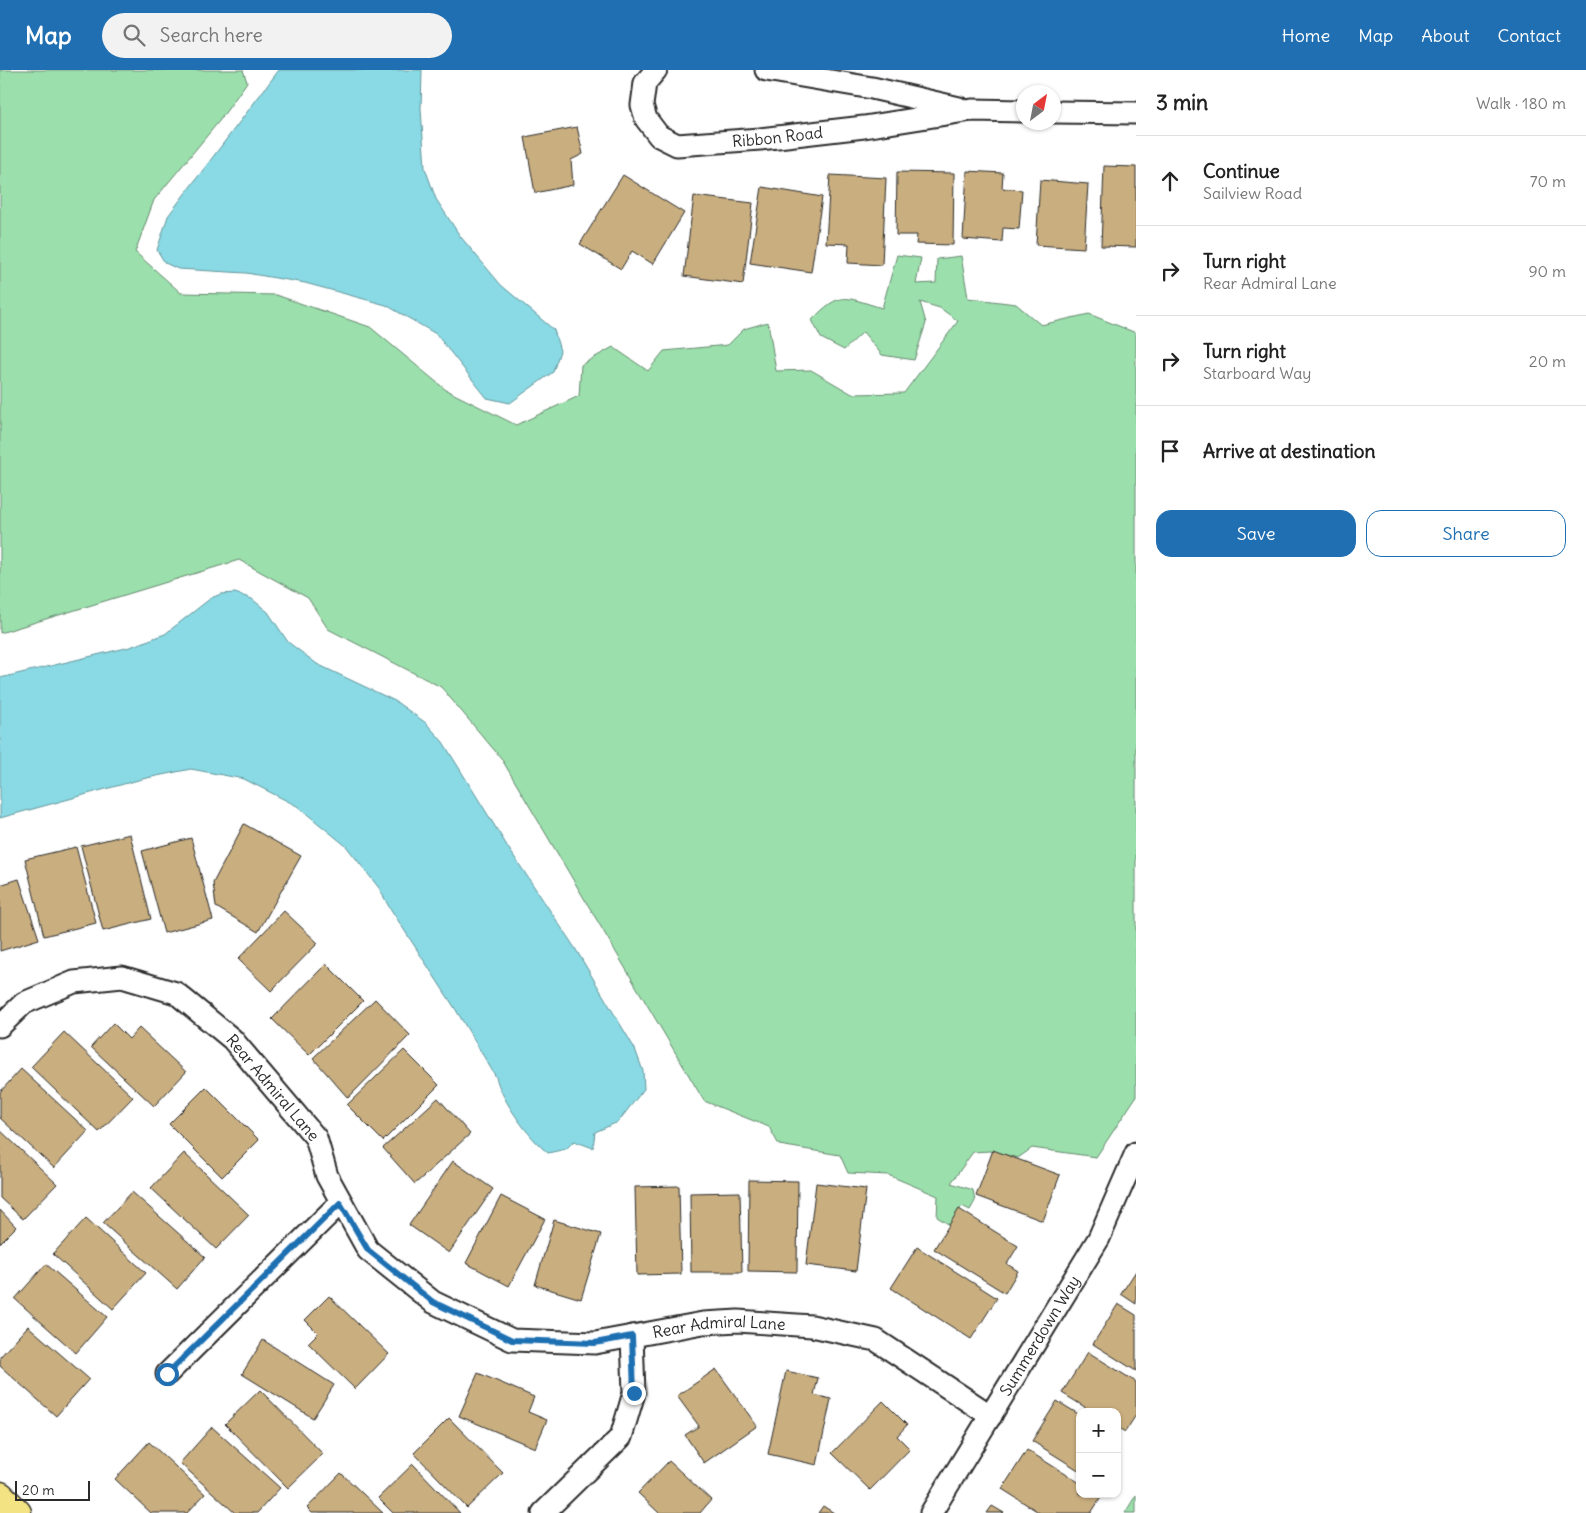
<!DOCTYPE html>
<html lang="en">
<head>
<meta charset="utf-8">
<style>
  body { margin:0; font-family:Delius,sans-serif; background:#f2f2f2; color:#222 }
  .controls { position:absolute; right:15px; bottom:15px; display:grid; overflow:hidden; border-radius:10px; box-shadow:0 1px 4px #0004 }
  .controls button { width:45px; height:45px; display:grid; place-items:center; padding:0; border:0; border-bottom:1px solid #e0e0e0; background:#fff; color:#222; font:25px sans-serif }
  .compass { position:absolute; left:1016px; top:15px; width:45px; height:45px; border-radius:50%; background:#fff; box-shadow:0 1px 4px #0004; rotate:32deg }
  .scale { position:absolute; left:15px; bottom:12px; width:75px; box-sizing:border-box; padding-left:5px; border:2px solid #2b2b2b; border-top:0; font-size:14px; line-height:18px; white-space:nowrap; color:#2b2b2b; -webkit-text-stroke:4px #fff; paint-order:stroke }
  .stop { position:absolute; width:15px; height:15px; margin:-11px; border:4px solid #1f6fb2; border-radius:50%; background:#fff }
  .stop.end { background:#1f6fb2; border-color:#fff; box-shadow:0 1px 5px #0008 }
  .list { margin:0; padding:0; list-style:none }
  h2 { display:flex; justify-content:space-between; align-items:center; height:65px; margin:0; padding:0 20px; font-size:21px }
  h2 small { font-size:16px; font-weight:400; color:#767676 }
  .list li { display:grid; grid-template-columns:32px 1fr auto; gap:15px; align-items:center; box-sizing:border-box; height:90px; padding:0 20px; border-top:1px solid #e0e0e0 }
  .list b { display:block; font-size:19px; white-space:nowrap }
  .list p { margin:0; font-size:16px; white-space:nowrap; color:#767676 }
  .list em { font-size:16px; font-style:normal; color:#767676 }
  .actions { display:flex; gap:10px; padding:15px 20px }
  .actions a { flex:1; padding:11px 0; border:1px solid #1f6fb2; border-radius:15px; text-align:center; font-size:18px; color:#1f6fb2 }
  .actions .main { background:#1f6fb2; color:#fff }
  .icon { flex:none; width:28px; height:28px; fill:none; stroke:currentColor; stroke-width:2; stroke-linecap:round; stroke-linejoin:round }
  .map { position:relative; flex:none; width:1136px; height:1443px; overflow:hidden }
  header { display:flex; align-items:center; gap:30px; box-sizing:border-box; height:70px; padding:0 25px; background:#1f6fb2; color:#fff }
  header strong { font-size:24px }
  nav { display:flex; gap:28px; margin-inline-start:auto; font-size:18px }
  .search { width:350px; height:45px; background:#f2f2f2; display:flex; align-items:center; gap:12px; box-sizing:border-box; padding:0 18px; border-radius:28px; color:#767676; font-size:19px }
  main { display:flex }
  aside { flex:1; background:#fff }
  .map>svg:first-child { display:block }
  .green { fill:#9be0ac; stroke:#63866c }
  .water { fill:#89dae4; stroke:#63949a }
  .building { fill:#c9ae7f; stroke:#2b2b2b }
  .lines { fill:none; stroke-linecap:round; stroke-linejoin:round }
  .street-casing { stroke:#2b2b2b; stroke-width:25 }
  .primary-casing { stroke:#2b2b2b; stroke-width:31 }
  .street { stroke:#fff; stroke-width:21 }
  .primary { stroke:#f4e382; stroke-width:28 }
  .route { stroke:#1f6fb2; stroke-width:6 }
  .labels { text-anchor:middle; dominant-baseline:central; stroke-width:4; stroke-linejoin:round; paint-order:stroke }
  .street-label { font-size:16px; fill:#2b2b2b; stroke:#fff }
</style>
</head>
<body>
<header>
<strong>Map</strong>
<div class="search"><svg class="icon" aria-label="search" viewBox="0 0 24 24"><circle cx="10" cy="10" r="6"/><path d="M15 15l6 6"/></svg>Search here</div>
<nav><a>Home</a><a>Map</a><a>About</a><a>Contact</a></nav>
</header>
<main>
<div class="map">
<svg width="1136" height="1443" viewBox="0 0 1136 1443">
  <rect width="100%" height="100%" fill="#fff"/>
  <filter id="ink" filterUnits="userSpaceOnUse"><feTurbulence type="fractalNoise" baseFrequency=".02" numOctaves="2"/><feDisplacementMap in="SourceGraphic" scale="10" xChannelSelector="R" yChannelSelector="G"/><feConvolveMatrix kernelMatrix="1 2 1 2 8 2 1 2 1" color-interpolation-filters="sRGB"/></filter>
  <g filter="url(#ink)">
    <!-- green -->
    <g class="green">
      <path d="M0 0H243L247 12 220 50 154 130 135 182 181 223 276 225 370 257 446 320 516 355 579 326 581 295 613 277 648 301 664 281 728 275 744 259 768 252 776 301 811 300 852 324 904 323 958 251 940 238 920 232 926 253 914 290 882 285 863 262 844 280 821 268 812 250C841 220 844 227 882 238L897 185 921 188 916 214 936 213 937 189 961 186 968 228 1016 234 1041 255 1089 244 1136 263V1027L1096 1087 1032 1078 1018 1088 990 1081 973 1082 951 1113 973 1120 975 1131 970 1140 962 1136 950 1155 937 1147 938 1126 888 1105 848 1103 840 1085 779 1075 769 1057 704 1031 501 688 441 617 328 559 308 528 239 490 0 563Z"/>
      <polygon points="1136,1425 1136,1443 1125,1443"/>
    </g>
    <!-- water -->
    <g class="water">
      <polygon points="279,0 422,0 421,39 425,98 436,129 460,166 501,215 554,260 560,281 553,302 510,333 487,328 436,264 386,235 305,213 246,203 178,199 165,193 157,180 168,146"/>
      <path d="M235 523 252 529 268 542 288 572 317 594 395 631 426 653 443 672 509 779 575 878 635 979 643 1001 644 1019 618 1052 595 1062 593 1078 574 1071 566 1079 548 1083C529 1068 502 1031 496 1007L456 940 388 835 379 818 346 776 297 736 244 709 191 699 142 709 0 748V608L130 577 165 564 211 528 221 524Z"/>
    </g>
    <!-- building -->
    <g class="building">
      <polygon points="577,57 583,84 571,90 573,115 535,123 525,67"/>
      <polygon points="1104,96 1136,97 1136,177 1101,176"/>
      <polygon points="967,101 1003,103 1002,118 1022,120 1019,159 1003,158 1002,172 963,169"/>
      <polygon points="897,102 954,103 953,175 916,174 917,165 896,165"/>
      <polygon points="623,105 684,143 653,194 632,181 621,199 580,174"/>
      <polygon points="830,105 886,108 882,195 848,193 849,174 826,173"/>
      <polygon points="1040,110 1088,114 1084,178 1036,175"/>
      <polygon points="762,117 822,127 811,202 750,193"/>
      <polygon points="694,126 753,133 743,214 684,206"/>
      <polygon points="244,754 301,786 258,862 216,837 213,813"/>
      <polygon points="130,764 151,849 103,861 81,776"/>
      <polygon points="191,768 213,850 164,863 142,781"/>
      <polygon points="76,777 96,853 44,866 25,789"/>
      <polygon points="19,809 39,869 0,881 0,815"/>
      <polygon points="284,841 318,873 271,921 238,889"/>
      <polygon points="326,894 363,931 309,985 272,949"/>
      <polygon points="375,929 410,965 348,1028 313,988"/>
      <polygon points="113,953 129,969 139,958 186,1002 154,1036 91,977"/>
      <polygon points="64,962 133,1027 99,1062 31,997"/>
      <polygon points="404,980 439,1015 383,1071 347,1035"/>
      <polygon points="21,999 88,1061 54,1098 0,1048 0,1022"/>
      <polygon points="206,1017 259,1070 222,1107 169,1054"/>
      <polygon points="438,1028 470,1064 415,1114 383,1078"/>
      <polygon points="0,1060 57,1114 23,1149 0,1128"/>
      <polygon points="993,1080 1060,1105 1043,1151 976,1126"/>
      <polygon points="184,1083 249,1145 216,1179 151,1118"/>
      <polygon points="453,1091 493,1119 449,1183 409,1155"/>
      <polygon points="749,1110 798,1111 797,1202 748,1201"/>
      <polygon points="816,1113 866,1119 856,1201 806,1195"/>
      <polygon points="679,1116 681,1204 637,1205 635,1117"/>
      <polygon points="132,1122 205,1187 177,1219 103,1153"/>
      <polygon points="740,1122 742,1202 691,1202 690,1123"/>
      <polygon points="501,1126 545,1149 509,1216 466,1193"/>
      <polygon points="959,1139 1018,1176 1007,1194 1018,1201 1005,1223 934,1179"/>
      <polygon points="0,1140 16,1157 0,1173"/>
      <polygon points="86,1148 146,1203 113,1239 53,1184"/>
      <polygon points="554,1150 601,1164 581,1229 535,1215"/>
      <polygon points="917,1177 997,1228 971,1269 891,1218"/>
      <polygon points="46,1194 107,1247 76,1283 15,1229"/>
      <polygon points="1136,1201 1136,1234 1121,1224"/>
      <polygon points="329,1226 389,1284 355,1319 308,1273 318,1263 305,1250"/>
      <polygon points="1118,1234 1136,1245 1136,1301 1093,1274"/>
      <polygon points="28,1256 89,1309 56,1346 0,1296 0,1287"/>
      <polygon points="263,1270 334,1315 313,1348 242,1304"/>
      <polygon points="1088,1282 1136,1312 1136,1345 1125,1362 1117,1357 1117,1342 1093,1342 1062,1323"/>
      <polygon points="716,1299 757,1356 704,1393 685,1365 699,1356 677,1326"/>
      <polygon points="786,1301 818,1308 814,1325 831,1329 817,1395 768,1384"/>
      <polygon points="478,1303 534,1327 528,1342 547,1350 535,1378 459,1346"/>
      <polygon points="260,1320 323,1384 288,1418 225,1354"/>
      <polygon points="883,1331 907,1355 897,1366 910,1379 870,1420 832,1383"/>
      <polygon points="1057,1331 1080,1345 1080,1401 1032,1371"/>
      <polygon points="449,1348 503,1403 467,1438 414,1383"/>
      <polygon points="212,1357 280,1418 257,1443 235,1443 180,1393"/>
      <polygon points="149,1372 205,1424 187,1443 151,1443 115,1409"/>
      <polygon points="1027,1380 1080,1413 1080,1424 1102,1426 1091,1443 1040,1443 1002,1419"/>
      <polygon points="669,1391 711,1430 700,1443 659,1443 638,1423"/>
      <polygon points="413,1394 460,1443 393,1443 378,1428"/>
      <polygon points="341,1403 383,1443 312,1443 307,1438"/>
      <polygon points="823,1436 834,1443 818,1443"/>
      <polygon points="992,1436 1004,1443 987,1443"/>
    </g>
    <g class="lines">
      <defs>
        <g id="street">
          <path id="s1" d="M656 0 645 13 642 35 646 49 659 66 677 75 760 69 864 57 972 40 1024 41"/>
          <polyline points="766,0 872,18 959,38"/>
          <polyline points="1054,42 1136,43"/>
          <path id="s2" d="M0 956 24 933 74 912 122 907 176 923 232 969 316 1068 327 1106 368 1180 433 1232 512 1270 595 1273 703 1253 738 1251 812 1256 876 1270 991 1346"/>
          <polyline points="167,1304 340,1133"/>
          <polyline points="543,1443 621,1367 634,1323 632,1266"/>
          <path id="s3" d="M931 1443 1099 1168 1136 1083"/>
        </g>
        <polyline id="primary" points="0,1426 17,1443"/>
      </defs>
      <!-- street casing -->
      <use href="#street" class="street-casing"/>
      <!-- primary casing -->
      <use href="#primary" class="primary-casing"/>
      <!-- street -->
      <use href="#street" class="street"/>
      <!-- primary -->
      <use href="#primary" class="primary"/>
    </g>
  </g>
  <g class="lines" filter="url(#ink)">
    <!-- route -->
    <polyline class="route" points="167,1304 340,1133 368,1180 433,1232 512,1270 595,1273 632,1266 634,1323"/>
  </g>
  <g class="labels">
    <!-- street labels -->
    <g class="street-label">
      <text stroke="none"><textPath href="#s1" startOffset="196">Ribbon Road</textPath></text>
      <text stroke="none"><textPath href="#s2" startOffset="328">Rear Admiral Lane</textPath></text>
      <text stroke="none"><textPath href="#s2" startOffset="898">Rear Admiral Lane</textPath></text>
      <text stroke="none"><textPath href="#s3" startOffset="208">Summerdown Way</textPath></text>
    </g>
  </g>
</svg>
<div class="controls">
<button>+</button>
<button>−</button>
</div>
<svg class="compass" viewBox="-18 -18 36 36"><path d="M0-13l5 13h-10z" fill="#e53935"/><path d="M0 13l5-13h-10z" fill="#767676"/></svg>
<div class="scale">20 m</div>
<div class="stop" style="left:167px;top:1304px"></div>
<div class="stop end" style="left:634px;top:1323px"></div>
</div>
<aside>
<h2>3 min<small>Walk · 180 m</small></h2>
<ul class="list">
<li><svg class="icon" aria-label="ahead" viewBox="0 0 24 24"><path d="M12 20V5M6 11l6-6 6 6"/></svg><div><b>Continue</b><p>Sailview Road</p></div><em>70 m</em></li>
<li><svg class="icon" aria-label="right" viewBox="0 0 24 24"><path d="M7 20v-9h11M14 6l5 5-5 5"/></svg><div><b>Turn right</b><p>Rear Admiral Lane</p></div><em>90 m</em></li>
<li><svg class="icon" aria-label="right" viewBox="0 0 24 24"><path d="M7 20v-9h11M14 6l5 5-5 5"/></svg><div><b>Turn right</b><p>Starboard Way</p></div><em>20 m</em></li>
<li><svg class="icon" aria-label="arrive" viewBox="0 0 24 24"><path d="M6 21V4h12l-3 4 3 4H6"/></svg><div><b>Arrive at destination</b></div></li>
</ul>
<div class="actions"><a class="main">Save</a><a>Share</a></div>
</aside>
</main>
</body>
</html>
